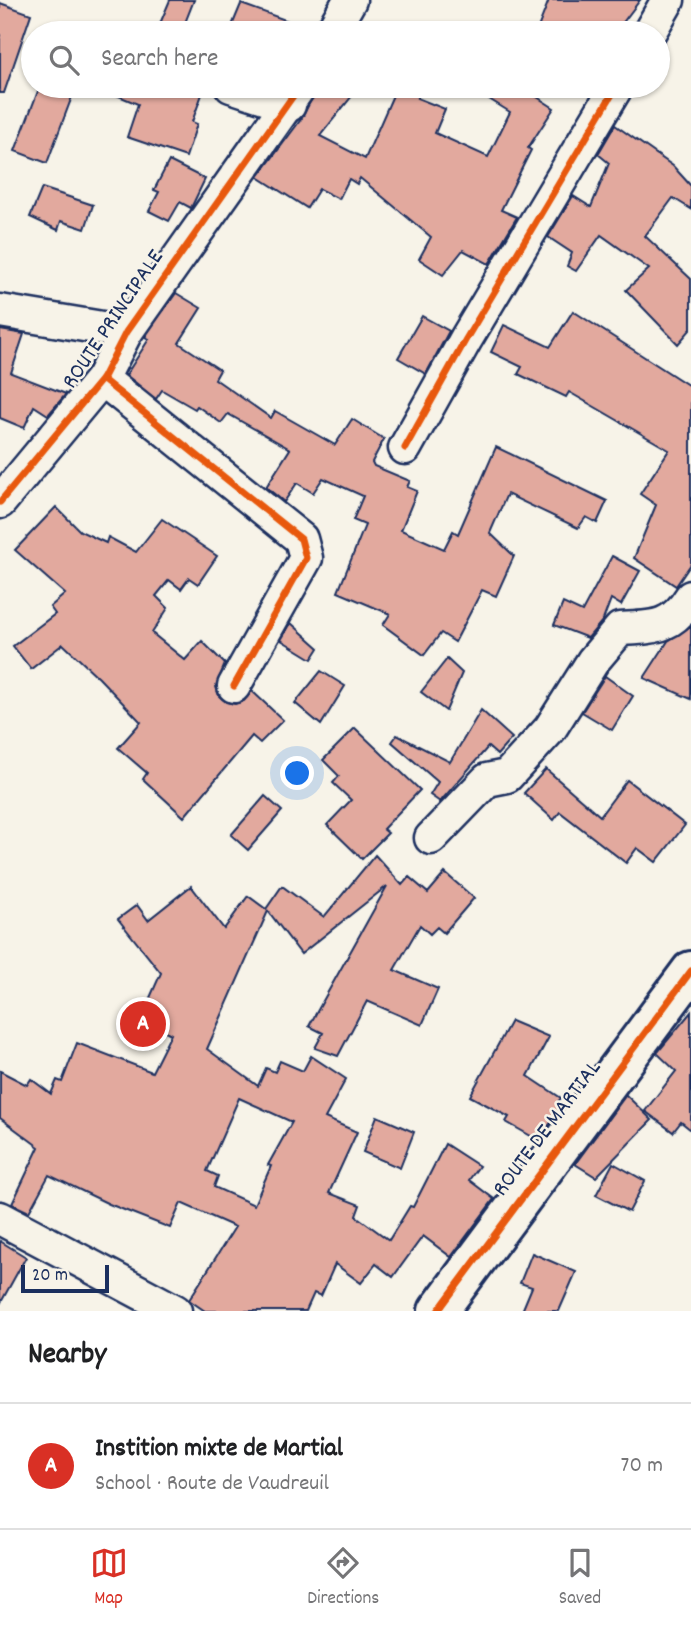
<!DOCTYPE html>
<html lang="en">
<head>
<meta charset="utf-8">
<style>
  body { margin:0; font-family:Dekko,sans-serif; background:#f6f6f6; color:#202124 }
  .scale { position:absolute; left:21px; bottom:18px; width:88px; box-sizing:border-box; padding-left:7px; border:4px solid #1b2f5e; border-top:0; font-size:19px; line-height:24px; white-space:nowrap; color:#1b2f5e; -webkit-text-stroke:5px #f7f3e8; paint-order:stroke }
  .you { position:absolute; left:298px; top:774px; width:24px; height:24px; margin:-18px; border:5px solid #fff; border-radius:50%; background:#1a73e8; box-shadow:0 0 0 10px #1a73e833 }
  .badge { display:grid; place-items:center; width:46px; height:46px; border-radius:50%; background:#d93025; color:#fff; font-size:23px; font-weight:700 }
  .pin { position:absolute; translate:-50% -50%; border:4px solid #fff; box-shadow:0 2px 7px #0006 }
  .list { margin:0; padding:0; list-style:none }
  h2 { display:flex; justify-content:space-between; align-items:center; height:91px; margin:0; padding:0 28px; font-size:30px }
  h2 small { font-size:23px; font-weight:400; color:#757577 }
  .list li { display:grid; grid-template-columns:46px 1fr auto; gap:21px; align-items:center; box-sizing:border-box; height:126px; padding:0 28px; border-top:2px solid #e0e0e0 }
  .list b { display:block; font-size:26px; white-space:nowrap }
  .list p { margin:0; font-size:23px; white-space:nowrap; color:#757577 }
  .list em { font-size:23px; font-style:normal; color:#757577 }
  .icon { flex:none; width:38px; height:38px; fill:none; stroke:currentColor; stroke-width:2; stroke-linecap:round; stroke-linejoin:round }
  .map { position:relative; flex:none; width:691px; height:1311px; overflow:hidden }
  .search { position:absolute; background:#fff; box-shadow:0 2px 5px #0004; left:21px; right:21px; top:21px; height:77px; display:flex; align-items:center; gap:18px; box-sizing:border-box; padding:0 24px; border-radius:38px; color:#757577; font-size:26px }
  .sheet { height:217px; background:#fff }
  nav { display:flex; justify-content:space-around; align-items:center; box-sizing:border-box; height:98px; border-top:2px solid #e0e0e0; background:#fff; font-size:19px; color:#757577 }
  nav a { display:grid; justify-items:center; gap:4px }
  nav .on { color:#d93025 }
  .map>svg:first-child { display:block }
  .building { fill:#e2a99e; stroke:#1b2f5e; stroke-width:2; fill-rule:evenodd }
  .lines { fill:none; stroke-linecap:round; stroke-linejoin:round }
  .street-casing { stroke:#1b2f5e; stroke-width:37 }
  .secondary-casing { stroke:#1b2f5e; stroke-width:44 }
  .street { stroke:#f7f3e8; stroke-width:32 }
  .secondary { stroke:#f7f3e8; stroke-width:38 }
  .cycleway-casing { stroke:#f7f3e8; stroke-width:11 }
  .cycleway { stroke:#e8590c; stroke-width:7 }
  .labels { text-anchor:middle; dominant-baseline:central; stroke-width:5; stroke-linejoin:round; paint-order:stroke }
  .street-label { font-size:23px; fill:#1b2f5e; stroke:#f7f3e8 }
</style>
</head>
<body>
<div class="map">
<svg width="691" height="1311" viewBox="0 0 691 1311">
  <rect width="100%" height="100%" fill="#f7f3e8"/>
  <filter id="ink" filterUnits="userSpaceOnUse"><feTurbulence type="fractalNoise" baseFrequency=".0143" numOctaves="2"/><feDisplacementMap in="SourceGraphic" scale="14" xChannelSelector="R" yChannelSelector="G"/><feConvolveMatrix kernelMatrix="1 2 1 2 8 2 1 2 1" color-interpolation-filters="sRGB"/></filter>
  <g filter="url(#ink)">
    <!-- building -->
    <g class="building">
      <polygon points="170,0 194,0 181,33 156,33"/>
      <polygon points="549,0 640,0 615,33 536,33"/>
      <polygon points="0,3 31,14 4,93 0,93"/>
      <polygon points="241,4 313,30 313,33 229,33"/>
      <polygon points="40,86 76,86 47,163 15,151"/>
      <polygon points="95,86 205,86 192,122 197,124 186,157 127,137 138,104"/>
      <polygon points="318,86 360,86 320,136 365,159 397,86 423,86 417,98 445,109 435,133 488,157 510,112 468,86 520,86 554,108 528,148 531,150 501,210 517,217 489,264 463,250 443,275 419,259 431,237 360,178 357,184 349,179 339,199 319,189 307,208 258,177 302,118"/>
      <polygon points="615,125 673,166 691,186 691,209 673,198 645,236 691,279 691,329 678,344 626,290 649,269 601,235 576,271 567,266 572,253 548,237 573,196 591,207 609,163 598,154"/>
      <polygon points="169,161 205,179 191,208 180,202 169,221 149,211 159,192 154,190"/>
      <polygon points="42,188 93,205 85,229 61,221 58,230 30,217"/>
      <polygon points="176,293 201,308 179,343 220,370 215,379 271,418 275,411 335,445 352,419 384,439 372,462 374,466 410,481 407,487 417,491 401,530 444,549 453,531 458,534 496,447 607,501 597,523 586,517 578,528 507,494 490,533 514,556 496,596 482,590 455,642 441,633 424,655 383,625 390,614 338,592 365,525 353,520 363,496 323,478 313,493 297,483 284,502 266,487 290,449 228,414 221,423 197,406 195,409 162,390 156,399 126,375 149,339 145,337"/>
      <polygon points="573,311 691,387 691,564 676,586 634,558 656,505 640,494 669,450 569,392 566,397 518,374 522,367 491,352 504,325 550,347"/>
      <polygon points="422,316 449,331 426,374 398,358"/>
      <polygon points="0,330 24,334 11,373 66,394 48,415 34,406 24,428 0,418"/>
      <polygon points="56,507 80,531 106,543 108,537 136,552 162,519 217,556 198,584 189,578 181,589 169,580 156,596 168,608 152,633 185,660 202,641 225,664 216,686 219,696 226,702 235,704 244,701 252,691 283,720 260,743 252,736 184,817 143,779 147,773 118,748 141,722 99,678 63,644 31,669 13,646 55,614 50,607 65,594 15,550"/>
      <polygon points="612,556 640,571 621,605 611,599 603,620 588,638 554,625 563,603 582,612"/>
      <polygon points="291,623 319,648 312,659 281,640"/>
      <polygon points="691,626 691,699 644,678 668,641"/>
      <polygon points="447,659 462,673 446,711 421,692"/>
      <polygon points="321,671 345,686 321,725 295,703"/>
      <polygon points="605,676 633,696 612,730 582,712"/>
      <polygon points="481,710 512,738 497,755 488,747 440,802 430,795 438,782 392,742 397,735 450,762"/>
      <polygon points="355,728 420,790 383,829 388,833 362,859 327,825 351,800 333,783 339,776 323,760"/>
      <polygon points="546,769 600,816 627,780 685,825 656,862 637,848 626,863 560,812 554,820 524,793"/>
      <polygon points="265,796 282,811 248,850 231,835"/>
      <path d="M375 855 402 885 409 877 428 893 445 873 474 898 444 933 437 927 430 934 420 925 394 970 438 989 422 1025 367 1001 338 1056 315 1048 323 1033 309 1026 387 886 301 954 268 911 207 1049 258 1086 266 1068 275 1072 280 1061 303 1071 311 1056 346 1079 325 1118 357 1132 329 1193 360 1205 356 1216 389 1240 410 1206 413 1207 445 1144 479 1166 469 1180 494 1199 451 1257 423 1236 393 1277 376 1264 361 1283 335 1264 321 1296 314 1293 306 1311H205L189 1300 235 1227 181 1203 170 1228 109 1204 49 1175 29 1212 12 1204 39 1147 0 1118V1071L27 1085 31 1079 51 1094 57 1080 62 1082 77 1043 152 1072 171 1034 141 1018 161 973 118 919 137 905 148 920 191 886 224 929 248 896 266 909 282 886 324 917ZM239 1098 292 1122 268 1165 271 1166 254 1205 214 1187 218 1176 207 1171Z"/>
      <polygon points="691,1012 691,1130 681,1122 673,1132 645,1111 676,1071 657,1053"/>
      <polygon points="511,1021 549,1037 528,1076 561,1098 558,1102 564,1105 538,1140 506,1122 509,1117 470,1096"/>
      <polygon points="626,1095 652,1120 596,1177 575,1164"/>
      <polygon points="377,1116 414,1132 400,1168 363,1152"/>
      <polygon points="613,1163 645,1181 629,1212 596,1195"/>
      <polygon points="0,1241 26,1257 0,1304"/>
      <polygon points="532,1253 576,1272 559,1311 522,1311 532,1287 520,1283"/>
    </g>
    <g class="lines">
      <defs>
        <g id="street">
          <polyline points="331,33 350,0"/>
          <polyline points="649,33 668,0"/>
          <polyline points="231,86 289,105"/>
          <polyline points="0,311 126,332"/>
          <polyline points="102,379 301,539 306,558 234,686"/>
          <polyline points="405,448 466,339 617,86"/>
          <polyline points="0,502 102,379 126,332 300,86"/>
          <path d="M431 838 487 780 507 776 550 729 593 661 620 629C654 627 671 629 691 597"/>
          <polyline points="0,1218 175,1311"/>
        </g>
        <polyline id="secondary" points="438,1311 691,971"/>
      </defs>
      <!-- street casing -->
      <use href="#street" class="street-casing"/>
      <!-- secondary casing -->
      <use href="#secondary" class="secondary-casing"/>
      <!-- street -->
      <use href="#street" class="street"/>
      <!-- secondary -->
      <use href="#secondary" class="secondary"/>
      <defs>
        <g id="cycleway">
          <polyline points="102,379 301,539 306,558 234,686"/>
          <polyline points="405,448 466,339 617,86"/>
          <polyline points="0,502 102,379 126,332 300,86"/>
          <polyline points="438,1311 691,971"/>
        </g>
      </defs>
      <!-- cycleway casing -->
      <use href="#cycleway" class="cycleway-casing"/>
      <!-- cycleway -->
      <use href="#cycleway" class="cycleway"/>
    </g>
  </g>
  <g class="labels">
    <!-- street labels -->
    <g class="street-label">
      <text transform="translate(114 320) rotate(-56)">ROUTE PRINCIPALE</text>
      <text transform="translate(548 1129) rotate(-53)">ROUTE DE MARTIAL</text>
    </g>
  </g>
</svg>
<div class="scale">20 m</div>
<div class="you"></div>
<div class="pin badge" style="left:143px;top:1024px">A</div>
<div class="search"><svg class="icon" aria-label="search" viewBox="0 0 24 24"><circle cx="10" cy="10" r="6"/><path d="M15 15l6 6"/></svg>Search here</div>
</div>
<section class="sheet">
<h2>Nearby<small></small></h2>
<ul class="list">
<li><span class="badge">A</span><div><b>Instition mixte de Martial</b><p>School · Route de Vaudreuil</p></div><em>70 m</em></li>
</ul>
</section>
<nav>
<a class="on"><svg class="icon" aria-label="map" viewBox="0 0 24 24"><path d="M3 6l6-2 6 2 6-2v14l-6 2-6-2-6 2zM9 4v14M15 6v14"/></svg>Map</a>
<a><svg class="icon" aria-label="directions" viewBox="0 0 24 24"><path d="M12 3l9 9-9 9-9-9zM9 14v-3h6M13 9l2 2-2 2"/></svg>Directions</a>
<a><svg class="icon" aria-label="saved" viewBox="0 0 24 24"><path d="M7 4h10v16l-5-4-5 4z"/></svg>Saved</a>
</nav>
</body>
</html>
